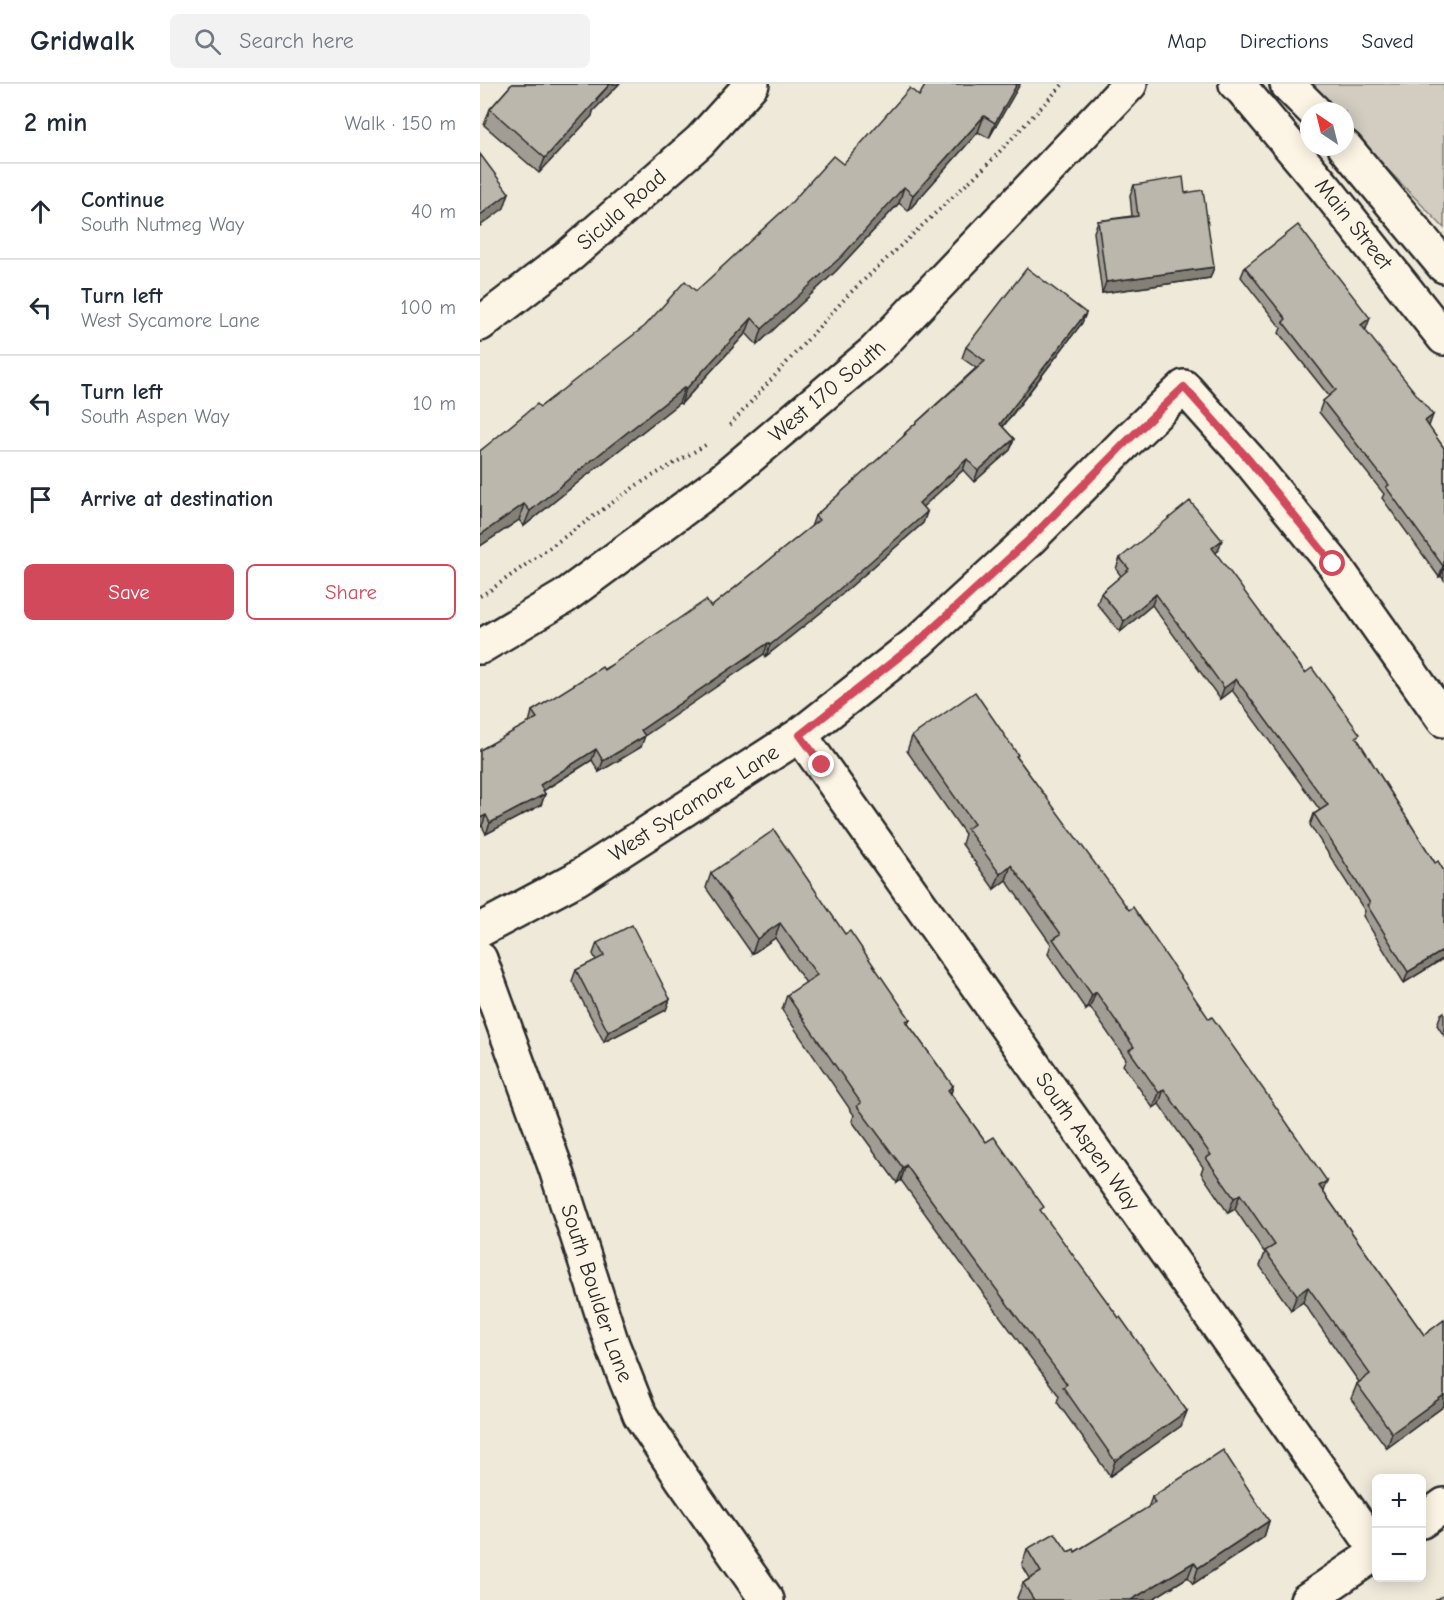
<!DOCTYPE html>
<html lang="en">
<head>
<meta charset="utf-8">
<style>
  body { margin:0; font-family:"Comic Neue",sans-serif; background:#f2f2f3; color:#1f2937 }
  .controls { position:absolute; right:18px; bottom:18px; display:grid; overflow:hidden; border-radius:9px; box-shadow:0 3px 15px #0003 }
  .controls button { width:54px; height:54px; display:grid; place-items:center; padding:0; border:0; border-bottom:2px solid #e0e1e3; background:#fff; color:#1f2937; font:30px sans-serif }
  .compass { position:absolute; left:820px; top:18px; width:54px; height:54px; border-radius:50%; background:#fff; box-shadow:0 3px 15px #0003; rotate:325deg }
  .stop { position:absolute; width:18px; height:18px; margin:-14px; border:4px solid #d1495b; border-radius:50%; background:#fff }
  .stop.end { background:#d1495b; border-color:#fff; box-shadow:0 2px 6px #0008 }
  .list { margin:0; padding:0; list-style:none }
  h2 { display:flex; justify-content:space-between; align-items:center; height:78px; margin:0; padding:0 24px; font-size:26px }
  h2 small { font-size:20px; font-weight:400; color:#747a83 }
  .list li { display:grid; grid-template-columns:39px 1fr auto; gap:18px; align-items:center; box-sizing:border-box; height:96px; padding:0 24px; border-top:2px solid #e0e1e3 }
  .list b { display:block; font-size:22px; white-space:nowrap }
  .list p { margin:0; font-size:20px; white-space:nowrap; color:#747a83 }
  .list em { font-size:20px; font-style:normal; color:#747a83 }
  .actions { display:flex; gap:12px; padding:18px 24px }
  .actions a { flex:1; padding:14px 0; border:2px solid #d1495b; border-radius:9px; text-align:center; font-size:21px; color:#d1495b }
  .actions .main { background:#d1495b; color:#fff }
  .icon { flex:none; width:33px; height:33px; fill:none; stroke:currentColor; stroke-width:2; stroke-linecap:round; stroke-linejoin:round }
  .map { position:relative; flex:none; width:964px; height:1516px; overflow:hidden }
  header { display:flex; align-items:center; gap:36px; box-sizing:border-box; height:84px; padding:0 30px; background:#fff; border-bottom:2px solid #e0e1e3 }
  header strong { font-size:28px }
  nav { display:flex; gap:33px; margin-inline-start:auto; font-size:21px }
  .search { width:420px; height:54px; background:#f2f2f3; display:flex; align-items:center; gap:15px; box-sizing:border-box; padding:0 21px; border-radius:9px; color:#747a83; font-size:22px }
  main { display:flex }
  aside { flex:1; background:#fff }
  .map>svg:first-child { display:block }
  .green { fill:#d2cdc0; stroke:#7e7c76; stroke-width:1.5 }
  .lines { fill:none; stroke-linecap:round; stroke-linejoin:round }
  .minor-casing { stroke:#2b2b2b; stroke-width:38 }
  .path { stroke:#2b2b2b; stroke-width:4; stroke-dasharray:1.5 4.5; stroke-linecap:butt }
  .minor { stroke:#fcf5e5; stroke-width:33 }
  .wall { fill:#a29d94; stroke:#2b2b2b; stroke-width:1.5 }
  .shaded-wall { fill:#848078; stroke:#2b2b2b; stroke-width:1.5 }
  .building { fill:#bcb7ac; stroke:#2b2b2b; stroke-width:1.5 }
  .route { stroke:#d1495b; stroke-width:8 }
  .labels { text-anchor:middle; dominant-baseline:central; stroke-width:4.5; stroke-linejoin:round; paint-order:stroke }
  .street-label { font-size:22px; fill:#2b2b2b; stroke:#fcf5e5 }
</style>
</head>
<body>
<header>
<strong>Gridwalk</strong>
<div class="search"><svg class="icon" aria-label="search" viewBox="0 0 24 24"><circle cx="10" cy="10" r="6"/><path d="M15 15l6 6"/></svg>Search here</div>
<nav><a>Map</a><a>Directions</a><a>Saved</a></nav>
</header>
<main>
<aside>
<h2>2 min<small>Walk · 150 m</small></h2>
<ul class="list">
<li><svg class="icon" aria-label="ahead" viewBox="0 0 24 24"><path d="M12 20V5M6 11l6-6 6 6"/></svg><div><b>Continue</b><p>South Nutmeg Way</p></div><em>40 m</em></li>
<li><svg class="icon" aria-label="left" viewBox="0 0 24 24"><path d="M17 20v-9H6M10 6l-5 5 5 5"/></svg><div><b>Turn left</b><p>West Sycamore Lane</p></div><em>100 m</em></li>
<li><svg class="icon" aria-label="left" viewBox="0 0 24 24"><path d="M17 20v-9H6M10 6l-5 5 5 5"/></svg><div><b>Turn left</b><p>South Aspen Way</p></div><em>10 m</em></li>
<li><svg class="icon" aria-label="arrive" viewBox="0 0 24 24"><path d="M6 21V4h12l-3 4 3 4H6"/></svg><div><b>Arrive at destination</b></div></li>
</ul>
<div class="actions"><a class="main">Save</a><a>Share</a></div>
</aside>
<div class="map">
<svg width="964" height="1516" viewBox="0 0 964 1516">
  <rect width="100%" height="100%" fill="#efe9da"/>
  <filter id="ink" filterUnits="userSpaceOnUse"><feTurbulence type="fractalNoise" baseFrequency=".0167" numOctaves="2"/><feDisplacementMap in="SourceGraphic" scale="12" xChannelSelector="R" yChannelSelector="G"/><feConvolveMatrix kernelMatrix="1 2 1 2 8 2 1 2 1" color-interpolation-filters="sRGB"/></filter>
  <g filter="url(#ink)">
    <!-- green -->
    <polygon class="green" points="825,0 964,0 964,144 865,41 865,27 851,27"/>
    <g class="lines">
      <defs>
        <g id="minor">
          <path id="s1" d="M756 0 762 5 846 105 964 254"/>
          <polyline points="807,0 834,27"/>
          <polyline points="865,63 964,182"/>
          <path id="s2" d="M0 240 90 171 220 57 272 0"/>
          <path id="s3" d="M0 563 84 513 240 398 395 267 650 0"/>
          <path id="s4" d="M320 651 896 1465"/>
          <path id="s5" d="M0 846 96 795 320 651 439 557 550 455 644 360 704 303 769 376 853 479 964 636"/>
          <path id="s6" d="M0 875 76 1085 132 1260 160 1331 201 1393 287 1516"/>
          <polyline points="942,1437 964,1421"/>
          <polyline points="827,1516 896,1469"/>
        </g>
      </defs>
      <!-- minor casing -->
      <use href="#minor" class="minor-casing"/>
      <!-- path -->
      <g class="path">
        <polyline points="250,341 369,210 508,80 583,0"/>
        <polyline points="0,512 9,507 157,401 229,359"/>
      </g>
      <!-- minor -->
      <use href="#minor" class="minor"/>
    </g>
    <!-- wall -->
    <g class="wall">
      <polygon points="32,0 139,0 113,27 112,32 59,89 4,41 10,25"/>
      <polygon points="540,0 509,54 498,48 428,127 419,119 356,187 277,261 266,249 201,320 199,319 101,396 44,442 39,436 0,462 0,367 60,323 216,207 363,80 439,12"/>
      <polygon points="654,101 705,109 734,183 730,194 622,209 614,148 618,137 652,132 650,111"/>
      <polygon points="765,183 886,245 885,246 949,342 948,342 964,364 964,496 961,492 959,493 902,414 904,410 839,328 843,317 849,312 799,249 801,244 761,193"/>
      <polygon points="606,229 602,239 523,343 534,355 530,366 494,398 483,386 442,423 447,428 443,439 344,526 286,572 284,570 164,651 161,663 119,688 112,676 63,707 65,710 61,721 6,750 2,742 0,743 0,666 49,639 52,627 231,523 331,443 335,432 423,353 425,349 496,284 482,274 486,263"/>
      <polygon points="738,467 735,469 825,589 878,656 955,779 964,787 964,874 924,899 883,832 885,827 830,741 834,730 840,726 752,606 740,615 672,521 640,548 617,520 621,509 641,492 636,485 640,474"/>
      <polygon points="432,652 537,673 944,1251 964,1236 964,1322 907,1364 871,1315 877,1300 879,1298 823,1218 811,1226 780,1182 785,1169 755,1125 748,1129 721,1089 723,1083 679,1020 673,1024 643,981 646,975 610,923 606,926 568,870 571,860 526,796 514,805 482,760 485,750 427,667"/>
      <polygon points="231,789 365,850 430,935 428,940 473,1002 471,1010 506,1058 562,1130 707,1327 701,1342 630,1392 577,1318 579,1312 488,1189 421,1096 417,1099 372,1037 374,1031 302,926 307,911 326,899 295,854 272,870 226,804"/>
      <polygon points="117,859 190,915 186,926 124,958 92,897 96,886 116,876 113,870"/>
      <polygon points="964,928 964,952 957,941 961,930"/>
      <polygon points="672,1413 789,1437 784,1453 713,1500 708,1493 671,1516 538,1516 537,1514 543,1499 550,1494 542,1481 547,1465 595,1468 668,1424"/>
    </g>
    <!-- shaded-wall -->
    <g class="shaded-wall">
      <polygon points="130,0 139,0 113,27 112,32 59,89 65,74"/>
      <polygon points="537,0 540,0 509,54 515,39"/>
      <polygon points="504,32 498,48 428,127 433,111"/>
      <polygon points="424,103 419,119 356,187 277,261 282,245"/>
      <polygon points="29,109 24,124 0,142 0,131"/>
      <polygon points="734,183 730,194 622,209 626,198"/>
      <polygon points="606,229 602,239 516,351 520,340"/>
      <polygon points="272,234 266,249 201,320 206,305"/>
      <polygon points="890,234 886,245 877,252 881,241"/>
      <polygon points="205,303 199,319 101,396 44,442 50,427 107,380"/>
      <polygon points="953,331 949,342 941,348 945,337"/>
      <polygon points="534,355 530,366 494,398 498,387"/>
      <polygon points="487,375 483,386 435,430 439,419"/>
      <polygon points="44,420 39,436 0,462 0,451"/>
      <polygon points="447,428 443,439 344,526 286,572 290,561"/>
      <polygon points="742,456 738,467 728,475 732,464"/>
      <polygon points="963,482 964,482 964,484 961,492 959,493"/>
      <polygon points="676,510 672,521 640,548 644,537"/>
      <polygon points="288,559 284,570 157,657 161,646"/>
      <polygon points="756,595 752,606 740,615 744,604"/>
      <polygon points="165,652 161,663 119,688 123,677"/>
      <polygon points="116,665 112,676 56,711 60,701"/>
      <polygon points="65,710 61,721 6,750 10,739"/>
      <polygon points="6,731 2,742 0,743 0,734"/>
      <polygon points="531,781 526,796 514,805 520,790"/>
      <polygon points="300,839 295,854 272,870 277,855"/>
      <polygon points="964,866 964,874 924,899 928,888"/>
      <polygon points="616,908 610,923 606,926 612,911"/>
      <polygon points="190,915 186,926 124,958 128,948"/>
      <polygon points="473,1002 468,1017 468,1006"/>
      <polygon points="684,1005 679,1020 673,1024 679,1009"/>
      <polygon points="426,1081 421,1096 417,1099 423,1084"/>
      <polygon points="847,1097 841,1112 839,1102"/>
      <polygon points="760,1110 755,1125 748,1129 754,1114"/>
      <polygon points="828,1203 823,1218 811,1226 817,1211"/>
      <polygon points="964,1311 964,1322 907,1364 912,1349"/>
      <polygon points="707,1327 701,1342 630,1392 635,1377"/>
      <polygon points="789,1437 784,1453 713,1500 718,1484"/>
      <polygon points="714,1478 708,1493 671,1516 651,1516"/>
    </g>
    <!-- building -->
    <g class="building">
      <polygon points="32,0 130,0 116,15 117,16 65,74 10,25"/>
      <polygon points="446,0 537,0 515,39 504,32 433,111 424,103 362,172 282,245 272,234 206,305 205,303 107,380 50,427 44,420 0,451 0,367 57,320 60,323 165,242 205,197 216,207 310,120 353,72 363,80 430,4 439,12"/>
      <polygon points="0,70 29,109 0,131"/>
      <polygon points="703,93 705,109 723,106 734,183 626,198 618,137 658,132 654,101"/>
      <polygon points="818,141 890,234 881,241 953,331 945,337 964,364 964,482 963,482 906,403 909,401 843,317 856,306 803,238 806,235 765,183"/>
      <polygon points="547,184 606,229 520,340 534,355 498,387 487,375 439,419 447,428 348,515 290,561 288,559 161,646 165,652 123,677 116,665 60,701 65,710 10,739 6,731 0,734 0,666 57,634 52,627 122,583 124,586 226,516 231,523 339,436 335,432 426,350 425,349 505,277 486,263"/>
      <polygon points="710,417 742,456 732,464 825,589 832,584 880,650 876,653 955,779 958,777 964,787 964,866 928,888 887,821 890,819 834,730 848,721 756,595 744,604 676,510 644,537 621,509 649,485 640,474"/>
      <polygon points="495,608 538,671 536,672 649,826 653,823 729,935 732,933 798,1026 847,1097 839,1102 944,1251 964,1236 964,1311 912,1349 877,1300 890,1290 828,1203 817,1211 785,1167 795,1161 760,1110 754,1114 726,1074 731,1071 684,1005 679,1009 649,966 654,963 616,908 612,911 573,855 581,850 531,781 520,790 487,745 494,740 432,652"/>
      <polygon points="294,746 365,850 370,847 430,935 426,937 473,1002 468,1006 506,1058 514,1053 564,1123 560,1126 639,1234 640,1233 707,1327 635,1377 583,1303 587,1300 493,1174 426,1081 423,1084 377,1022 381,1019 307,911 337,891 300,839 277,855 231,789"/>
      <polygon points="152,841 190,915 128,948 96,886 124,872 117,859"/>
      <polygon points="743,1366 789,1437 718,1484 714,1478 651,1516 554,1516 543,1499 561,1488 547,1465 575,1449 588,1468 594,1465 595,1468 675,1419 672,1413"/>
      <polygon points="964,1511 964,1516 956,1516"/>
    </g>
  </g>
  <g class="lines" filter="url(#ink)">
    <!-- route -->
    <polyline class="route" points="342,681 320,651 439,557 550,455 644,360 704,303 769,376 853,480"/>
  </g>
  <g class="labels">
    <!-- street labels -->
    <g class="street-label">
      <text stroke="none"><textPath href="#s2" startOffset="182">Sicula Road</textPath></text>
      <text stroke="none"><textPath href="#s1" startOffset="183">Main Street</textPath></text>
      <text stroke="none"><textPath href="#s3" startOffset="432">West 170 South</textPath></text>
      <text stroke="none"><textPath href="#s5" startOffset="249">West Sycamore Lane</textPath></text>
      <text stroke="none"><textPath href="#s4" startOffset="498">South Aspen Way</textPath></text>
      <text stroke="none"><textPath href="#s6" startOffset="354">South Boulder Lane</textPath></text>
    </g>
  </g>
</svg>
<div class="controls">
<button>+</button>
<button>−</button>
</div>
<svg class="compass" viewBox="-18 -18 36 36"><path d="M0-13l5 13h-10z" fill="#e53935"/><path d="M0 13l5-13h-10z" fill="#747a83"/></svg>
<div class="stop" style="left:853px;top:480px"></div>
<div class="stop end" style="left:342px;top:681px"></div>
</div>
</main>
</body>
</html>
